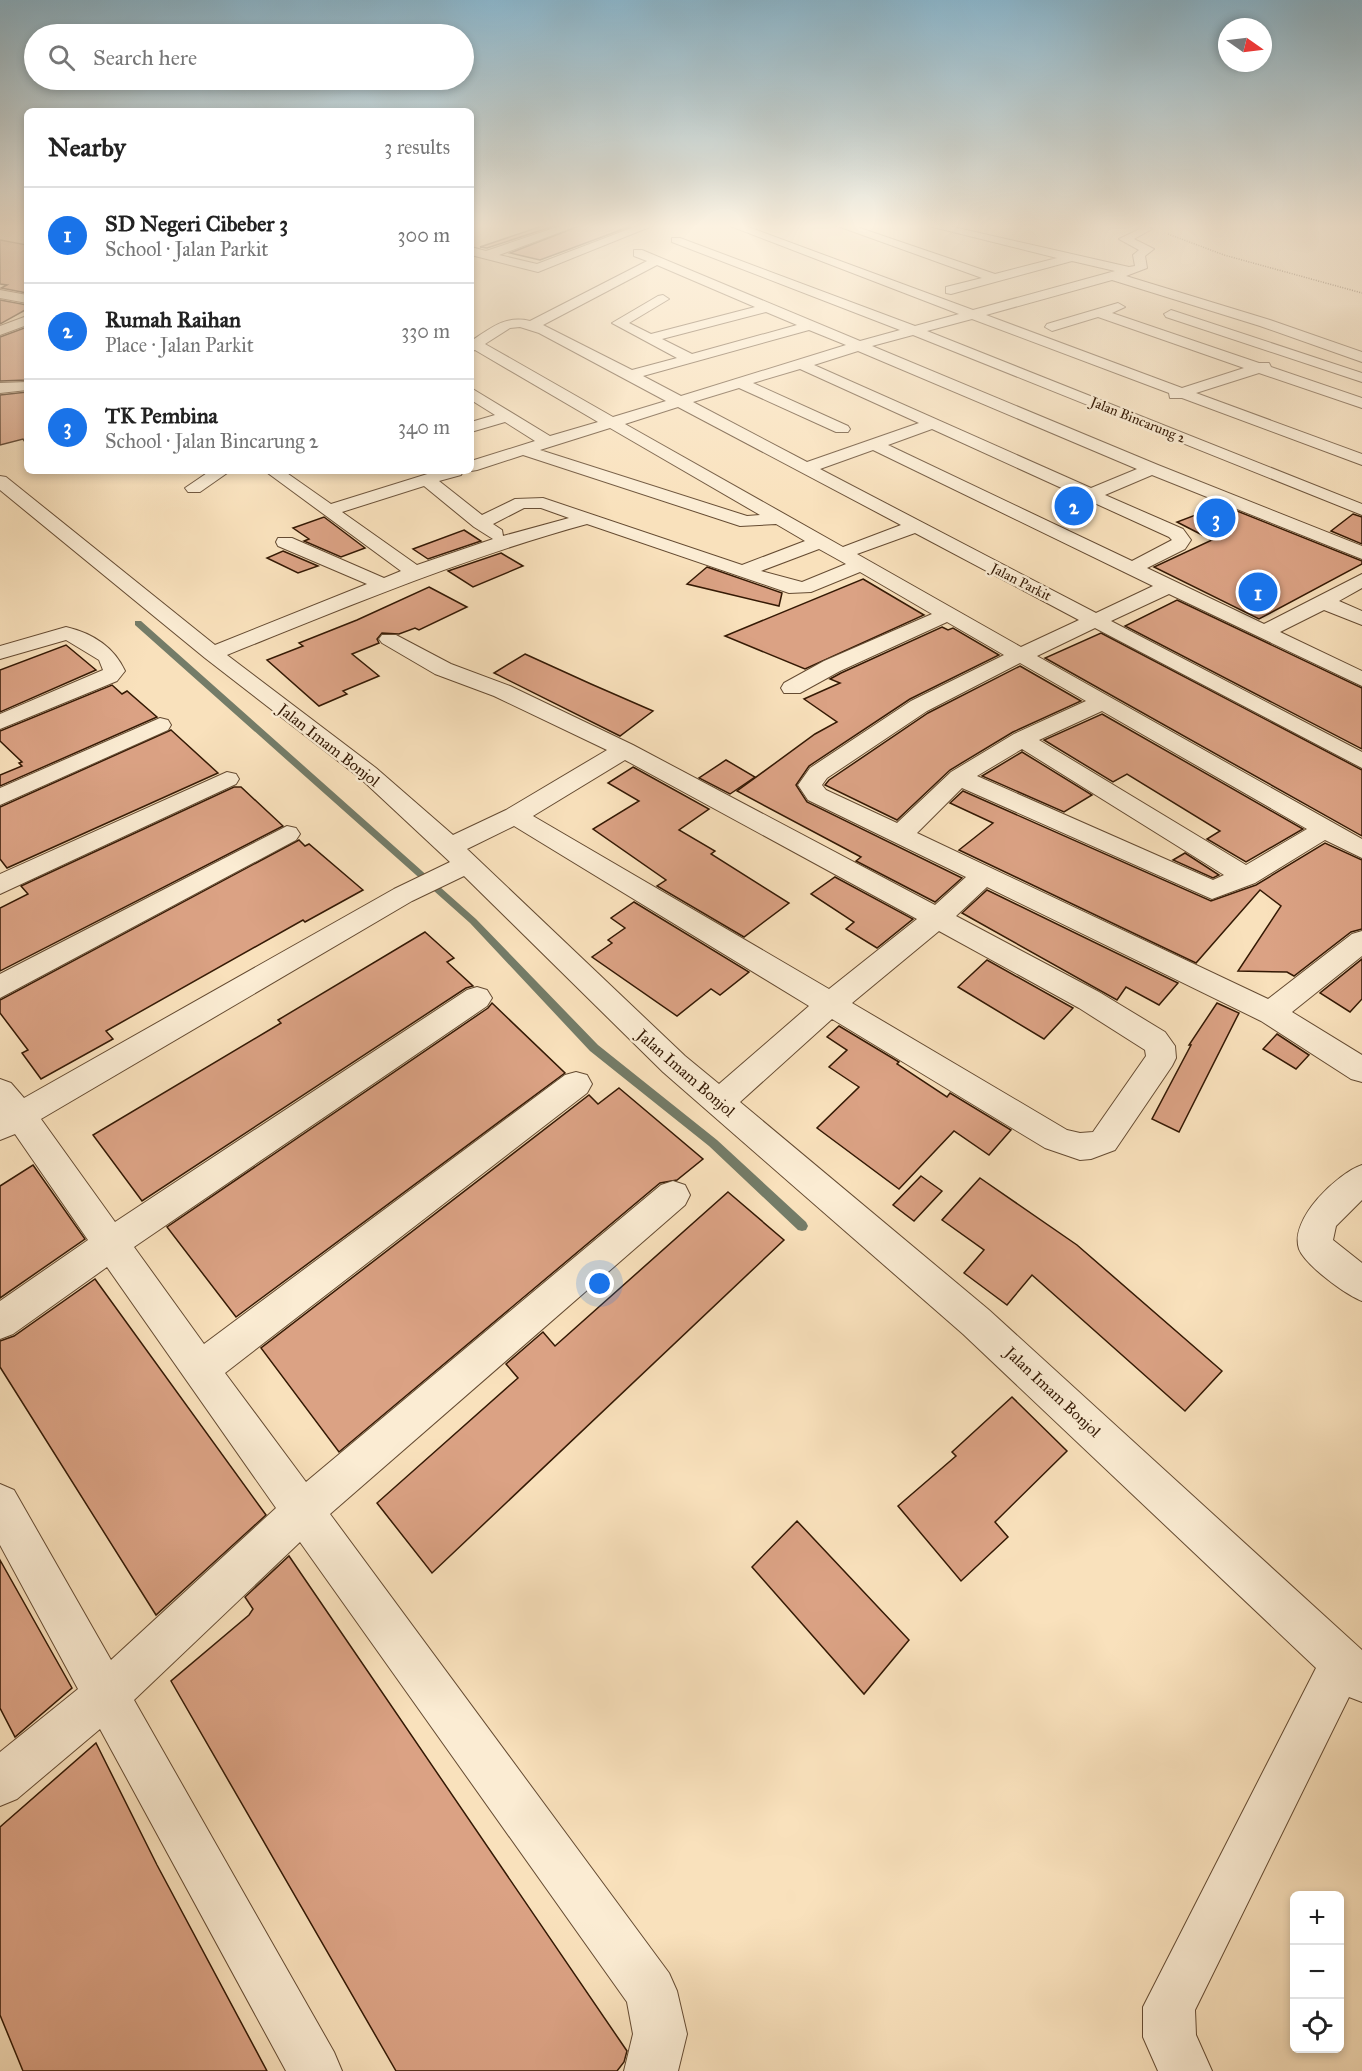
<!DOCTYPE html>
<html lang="en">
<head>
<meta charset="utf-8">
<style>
  body { margin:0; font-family:"IM FELL Great Primer",serif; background:#f2f2f2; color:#222 }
  .controls { position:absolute; right:18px; bottom:18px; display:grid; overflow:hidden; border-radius:9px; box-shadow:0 3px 9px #0003 }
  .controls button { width:54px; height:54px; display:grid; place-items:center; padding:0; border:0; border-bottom:2px solid #e0e0e0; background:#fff; color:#222; font:30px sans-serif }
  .compass { position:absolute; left:1218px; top:18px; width:54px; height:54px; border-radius:50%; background:#fff; box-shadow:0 3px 9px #0003; rotate:104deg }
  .you { position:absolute; left:600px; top:1284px; width:21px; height:21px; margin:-15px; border:4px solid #fff; border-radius:50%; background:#1a73e8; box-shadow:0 0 0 9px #1a73e833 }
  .badge { display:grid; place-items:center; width:39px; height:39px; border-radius:50%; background:#1a73e8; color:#fff; font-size:20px; font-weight:700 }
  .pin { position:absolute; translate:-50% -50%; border:3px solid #fff; box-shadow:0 2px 6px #0006 }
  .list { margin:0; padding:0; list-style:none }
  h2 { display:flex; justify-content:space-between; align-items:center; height:78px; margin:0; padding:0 24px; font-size:26px }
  h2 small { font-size:20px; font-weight:400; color:#767676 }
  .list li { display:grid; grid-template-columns:39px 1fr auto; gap:18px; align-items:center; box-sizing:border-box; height:96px; padding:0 24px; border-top:2px solid #e0e0e0 }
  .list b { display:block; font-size:22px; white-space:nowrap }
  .list p { margin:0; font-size:20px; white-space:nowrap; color:#767676 }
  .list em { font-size:20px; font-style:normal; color:#767676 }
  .icon { flex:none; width:33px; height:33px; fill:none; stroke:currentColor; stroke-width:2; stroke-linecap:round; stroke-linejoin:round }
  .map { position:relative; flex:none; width:1362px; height:2071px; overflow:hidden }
  .search { position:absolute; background:#fff; box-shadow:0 3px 9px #0003; left:24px; top:24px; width:450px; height:66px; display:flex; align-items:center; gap:15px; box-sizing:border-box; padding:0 21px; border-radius:33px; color:#767676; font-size:22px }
  .panel { position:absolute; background:#fff; box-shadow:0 3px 9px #0003; left:24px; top:108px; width:450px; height:366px; border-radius:9px }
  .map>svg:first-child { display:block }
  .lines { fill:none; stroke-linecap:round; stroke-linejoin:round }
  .stream { fill:#747c68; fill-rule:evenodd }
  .building { fill:#dba284; stroke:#341904; stroke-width:1.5 }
  .minor-casing { stroke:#654b32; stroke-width:2 }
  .tertiary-casing { stroke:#654b32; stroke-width:2 }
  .path { stroke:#341904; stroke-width:1.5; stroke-dasharray:1 1.5; stroke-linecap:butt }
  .minor { fill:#fbecd3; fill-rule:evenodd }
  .tertiary { fill:#fbecd3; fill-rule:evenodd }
  .labels { text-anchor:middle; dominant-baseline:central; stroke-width:5; stroke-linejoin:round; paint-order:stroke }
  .far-street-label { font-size:14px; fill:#341904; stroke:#fbecd3 }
  .street-label { font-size:16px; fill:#341904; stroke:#fbecd3 }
</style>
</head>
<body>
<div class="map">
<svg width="1362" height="2071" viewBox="0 0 1362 2071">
  <rect width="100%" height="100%" fill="#f9e1bc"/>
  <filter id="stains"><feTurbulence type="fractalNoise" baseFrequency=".00333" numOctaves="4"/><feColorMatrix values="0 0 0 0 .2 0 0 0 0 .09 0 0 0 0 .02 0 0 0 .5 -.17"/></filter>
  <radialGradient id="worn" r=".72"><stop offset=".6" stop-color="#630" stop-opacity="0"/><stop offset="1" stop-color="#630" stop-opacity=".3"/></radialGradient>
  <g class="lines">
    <!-- stream -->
    <polygon class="stream" points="135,621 141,621 476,919 598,1045 717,1140 806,1222 808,1226 806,1230 802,1231 798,1230 709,1146 590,1051 470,923 135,625"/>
  </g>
  <!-- building -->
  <g class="building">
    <polygon points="548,224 560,224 487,248 480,247"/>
    <polygon points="584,224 637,224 540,260 510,253"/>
    <polygon points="0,240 27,245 27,293 1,288 7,285 0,284"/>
    <polygon points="0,300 27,305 27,309 0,324"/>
    <polygon points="27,327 27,380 0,381 0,337"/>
    <polygon points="27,392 27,445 23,439 0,445 0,395"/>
    <polygon points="1222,505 1362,561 1362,564 1259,619 1154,567 1212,540 1177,522"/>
    <polygon points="1353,514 1362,517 1362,544 1331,531"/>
    <polygon points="324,517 365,548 341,557 304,541 309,539 293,528"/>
    <polygon points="464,530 481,541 428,559 413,549"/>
    <polygon points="283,551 318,566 298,573 267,558"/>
    <polygon points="501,553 523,566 473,587 448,571"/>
    <polygon points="707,567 782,593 779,606 687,584"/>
    <polygon points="863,579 924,615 805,669 725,636"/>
    <polygon points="429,587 467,607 419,630 415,628 399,634 382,633 377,639 379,643 352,654 379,676 343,691 347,694 319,706 267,660 303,646 299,643 357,620"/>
    <polygon points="1177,600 1362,688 1362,749 1125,626"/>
    <polygon points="942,627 948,630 953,628 999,655 910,699 809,766 796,785 807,802 962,878 935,902 856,861 861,857 737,791 815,734 837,722 804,699 840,683 830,679 841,673"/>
    <polygon points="1101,633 1362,770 1362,836 1045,658"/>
    <polygon points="66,645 96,670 0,712 0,670"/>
    <polygon points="525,654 591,684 653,711 620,736 494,673"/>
    <polygon points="1020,666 1081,701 1013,732 950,770 897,820 825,785 829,780 928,713"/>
    <polygon points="112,685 122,694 127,691 157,717 0,786 0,775 22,766 19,763 22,762 0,741 0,731"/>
    <polygon points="1102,714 1303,829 1246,862 1207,839 1220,831 1127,774 1113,782 1044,740"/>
    <polygon points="171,730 218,773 7,868 0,859 0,807"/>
    <polygon points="1022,752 1092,795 1064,812 982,776"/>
    <polygon points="726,760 755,777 730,794 699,778"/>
    <polygon points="633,767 709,809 679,830 715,851 711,854 789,903 744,937 657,886 666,880 593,829 639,801 608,783"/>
    <polygon points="234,787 241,787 283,826 0,971 0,908 28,894 21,886"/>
    <polygon points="963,791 1211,901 1256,885 1325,843 1362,860 1362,929 1351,932 1294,976 1287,972 1238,971 1281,906 1260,890 1196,963 959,850 993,823 950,803"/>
    <polygon points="299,840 305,846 309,844 363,890 305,922 303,920 106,1031 113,1039 41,1079 22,1053 28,1050 0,1013 0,1000"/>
    <polygon points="1185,853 1219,875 1213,878 1173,860"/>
    <polygon points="835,877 913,919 877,948 846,929 854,922 811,894"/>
    <polygon points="987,890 1178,983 1159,1005 1126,987 1117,1000 962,913"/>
    <polygon points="634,902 749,972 720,995 711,989 677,1016 592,957 612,943 608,940 625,928 611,918"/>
    <polygon points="425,932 454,958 447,962 473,986 466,988 142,1201 93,1135 281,1023 278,1020"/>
    <polygon points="1362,959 1362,999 1350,1012 1320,993"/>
    <polygon points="987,960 1073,1008 1044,1039 958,987"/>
    <polygon points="492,1003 565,1073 236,1317 167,1227 488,1008"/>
    <polygon points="1217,1003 1239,1013 1179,1132 1152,1119 1191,1045 1189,1045"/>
    <polygon points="839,1026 899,1062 897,1064 947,1097 950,1093 1011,1130 989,1155 954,1131 899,1189 817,1128 859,1087 829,1067 847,1050 827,1037"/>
    <polygon points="1277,1034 1309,1055 1296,1069 1263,1049"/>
    <polygon points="619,1088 703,1159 677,1180 660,1183 339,1452 261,1348 589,1095 598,1104"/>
    <polygon points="33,1165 85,1239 0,1298 0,1186"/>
    <polygon points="921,1176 942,1191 914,1221 893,1205"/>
    <polygon points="980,1178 1077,1245 1222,1371 1185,1411 1032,1275 1007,1305 964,1273 984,1250 942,1220"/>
    <polygon points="728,1192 784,1240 432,1573 377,1503 518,1378 506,1364 543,1332 555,1346"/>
    <polygon points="95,1279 266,1515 156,1615 0,1367 0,1341 14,1336"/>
    <polygon points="1012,1397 1067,1451 995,1522 1008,1537 961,1581 898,1506 956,1456 952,1452"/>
    <polygon points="797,1521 909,1640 864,1694 752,1567"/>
    <polygon points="289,1556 627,2051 624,2062 617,2071 396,2071 171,1681 249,1615 253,1609 245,1597"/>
    <polygon points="0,1560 72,1688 15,1737 0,1708"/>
    <polygon points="96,1743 157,1865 267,2071 23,2071 0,2015 0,1827"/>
  </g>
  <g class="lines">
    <defs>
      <g id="minor">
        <polygon points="566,224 582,224 499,255 537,264 642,224 657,224 538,272 471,255 471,247 486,251"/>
        <path d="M725 224H740L973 310 1115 271 1072 261 951 294 946 293V287L982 278 832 224H848L995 274 1057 258 921 224H940L1129 267 1135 266 1133 255 1139 250 1119 239 1146 226 1152 229 1134 239 1154 249 1145 256 1147 268 1126 276 1270 320 1362 352V362L1260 326 1112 280 986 315 1182 388 1244 368 1098 317 1052 331 1045 327 1047 324 1118 303 1125 307 1112 313 1259 363H1269L1271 367 1362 398V408L1259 373 1196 393 1362 454V465L1182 398H1170L1169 393 972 319 927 331 1362 504V515L913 335 872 346 1158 465 1362 546V559L1152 475 1105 495 1183 529 1191 540 1185 549 1147 568 1264 624 1362 574V588L1339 601 1362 611V625L1324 610 1280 632 1362 671V686L1169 594 1111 621 1362 752V768L1095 628 1037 656 1362 839V858L1325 840 1255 883 1212 899 962 788 917 833 1268 999 1352 934 1362 931V956L1292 1012 1362 1055V1082L1351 1079 1261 1021 987 887 956 916 1099 992 1165 1032 1175 1046 1176 1058 1172 1066 1115 1150 1091 1159 1080 1160 1045 1148 832 1019 740 1102 989 1310 1362 1650V1702L1349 1697 1195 2010 1196 2035 1212 2071H1158L1143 2037V2007L1316 1668 963 1334 663 1072 464 876 412 901 41 1119 115 1222 467 990 477 987 487 990 492 998 487 1006 134 1247 204 1344 565 1075 576 1072 587 1075 592 1084 587 1093 225 1373 306 1482 661 1185 673 1181 685 1185 690 1195 685 1205 330 1514 669 1973 677 1991 687 2034 678 2071H624L633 2034 627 2002 300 1542 134 1700 334 2052 342 2071H286L100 1729 17 1799 0 1806V1752L78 1689 0 1545V1484L14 1490 111 1660 276 1508 107 1267 13 1334 0 1339V1301L88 1240 15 1134 0 1140V1079L11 1083 24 1098 394 889 450 862 360 778 205 658 0 490V476L6 477 215 645 367 584 278 546 276 542 278 538H292L384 578 401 571 265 471H284L331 504 437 471H463L461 475 439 481 482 515 515 499 543 498 742 565 805 541 776 524 740 526 523 455 477 470 471 471V461L535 441 505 422 471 432V422L495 415 471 400V388L550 436 598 422 475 350 471 351V341C491 328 505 315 530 321L647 261 634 256V250H642L860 341 900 330 672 242V238H680L915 326 959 314ZM657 265 755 307 651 334 629 323 669 299 663 295 658 296 612 323 677 358 632 370 543 325ZM766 312 797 325 692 354 662 339ZM520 327 539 333 666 401 613 417 485 344 510 328ZM809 330 846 345 681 396 643 376ZM858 351 1137 469 1091 488 814 365ZM800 369 919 423 807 462 693 402 739 388 836 432H848L850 429 848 426 753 383ZM678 407 901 525 843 547 625 424ZM610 428 760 515 747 516 540 450ZM932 429 1169 537 1172 540 1132 561 888 445ZM873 450 1153 586 1096 613 820 469ZM424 486 474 527 493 539 417 565 342 512ZM524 508H541L569 518 503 536 502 530 493 524ZM587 524 789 593 811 592 860 572 932 614 824 661 784 683 781 688 784 693H800L840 671 947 622 1004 655 911 701 810 768 798 785 808 800 966 877 935 905 633 745 510 686 451 664 396 635H382L379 639 382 643 435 674 494 696 607 750 506 810 453 835 376 768 227 655C346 607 463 558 587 524ZM915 533 1079 620 1021 647 857 554ZM819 549 846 564 802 582 761 571ZM1020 663 1086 701 1014 734 951 772 897 823 826 790 822 785 827 778 927 711ZM1102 711 1307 829 1246 865 1039 740ZM1022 749 1224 875 1213 880 977 776ZM625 760 917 919 829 989 533 816ZM514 826 809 1006 719 1084 685 1056 467 849ZM939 931 1079 1008 1145 1050 1146 1056 1093 1132 1080 1133 1067 1130 852 1003Z"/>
        <polygon points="1171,310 1362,373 1362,382 1166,317 1164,314"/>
        <polygon points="27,316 27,325 0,335 0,326"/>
        <polygon points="27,382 27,390 0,393 0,383"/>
        <polygon points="210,471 230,471 200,492 188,492 185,488"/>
        <path d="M66 627C92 633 114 647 125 671L117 681 0 729V714L103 670 99 660 66 640 0 659V646Z"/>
        <polygon points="160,718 168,720 171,725 168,730 0,805 0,788"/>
        <polygon points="227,772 236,774 239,779 236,784 0,894 0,874"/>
        <polygon points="287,826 296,828 300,834 296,840 0,998 0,974"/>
        <path d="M1362 1165V1200L1336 1226 1333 1240 1362 1263V1301C1346 1295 1305 1265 1299 1249 1289 1219 1338 1173 1362 1165Z"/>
      </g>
      <polygon id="tertiary" points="0,290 27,295 27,303 0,298"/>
    </defs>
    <!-- minor casing -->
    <use href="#minor" class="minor-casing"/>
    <!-- tertiary casing -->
    <use href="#tertiary" class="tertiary-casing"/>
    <!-- path -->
    <polyline class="path" points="1168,234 1224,255 1362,293"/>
    <!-- minor -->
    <use href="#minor" class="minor"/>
    <!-- tertiary -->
    <use href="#tertiary" class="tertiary"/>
  </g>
  <!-- sky -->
  <linearGradient id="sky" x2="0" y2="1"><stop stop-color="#8bb8cf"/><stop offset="0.44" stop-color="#fcf2e1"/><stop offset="1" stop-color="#fcf2e1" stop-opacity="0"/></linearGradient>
  <rect width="1362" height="514" fill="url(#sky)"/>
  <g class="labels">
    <!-- far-street labels -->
    <g class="far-street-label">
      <text transform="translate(1138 420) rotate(22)">Jalan Bincarung 2</text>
      <text transform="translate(1021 582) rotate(27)">Jalan Parkit</text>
    </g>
    <!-- street labels -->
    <g class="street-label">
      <text transform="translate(329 745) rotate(38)">Jalan Imam Bonjol</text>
      <text transform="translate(686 1073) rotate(41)">Jalan Imam Bonjol</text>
      <text transform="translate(1053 1392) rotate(43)">Jalan Imam Bonjol</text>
    </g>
  </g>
  <rect width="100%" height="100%" filter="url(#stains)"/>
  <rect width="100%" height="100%" fill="url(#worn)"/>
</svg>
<div class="controls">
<button>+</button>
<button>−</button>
<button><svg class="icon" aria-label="locate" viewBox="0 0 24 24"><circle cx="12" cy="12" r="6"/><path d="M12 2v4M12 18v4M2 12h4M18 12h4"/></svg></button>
</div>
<svg class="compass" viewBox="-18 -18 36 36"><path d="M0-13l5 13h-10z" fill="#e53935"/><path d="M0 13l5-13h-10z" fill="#767676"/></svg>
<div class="you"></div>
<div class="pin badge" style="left:1258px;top:592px">1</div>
<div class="pin badge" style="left:1074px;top:506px">2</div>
<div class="pin badge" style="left:1216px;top:518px">3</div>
<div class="search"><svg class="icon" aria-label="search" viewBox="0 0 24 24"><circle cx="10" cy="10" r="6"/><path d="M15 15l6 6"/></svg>Search here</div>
<section class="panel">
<h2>Nearby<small>3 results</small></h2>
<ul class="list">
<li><span class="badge">1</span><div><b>SD Negeri Cibeber 3</b><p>School · Jalan Parkit</p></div><em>300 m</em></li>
<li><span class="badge">2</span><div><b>Rumah Raihan</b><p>Place · Jalan Parkit</p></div><em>330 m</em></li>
<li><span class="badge">3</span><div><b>TK Pembina</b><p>School · Jalan Bincarung 2</p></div><em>340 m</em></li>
</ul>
</section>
</div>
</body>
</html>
